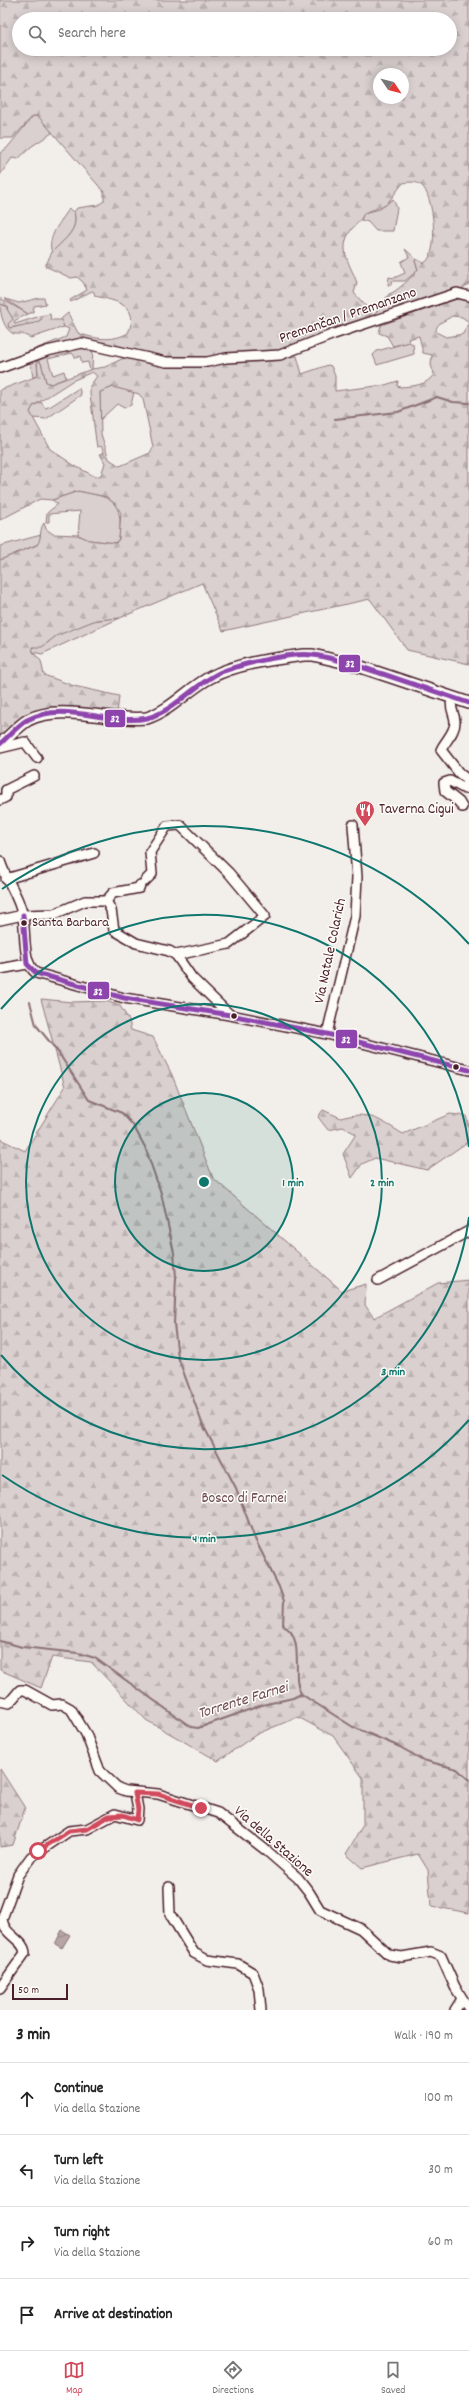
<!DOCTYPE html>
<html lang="en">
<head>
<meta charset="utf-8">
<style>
  body { margin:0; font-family:Dekko,sans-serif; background:#f2f2f2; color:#222 }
  .compass { position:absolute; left:373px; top:68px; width:36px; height:36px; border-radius:50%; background:#fff; box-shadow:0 2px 10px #0003; rotate:125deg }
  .scale { position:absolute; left:12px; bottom:10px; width:56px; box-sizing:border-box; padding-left:4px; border:2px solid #4a1f2b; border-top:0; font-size:11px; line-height:14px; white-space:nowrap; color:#4a1f2b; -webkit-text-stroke:3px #fdfcf7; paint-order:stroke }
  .stop { position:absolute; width:12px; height:12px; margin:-9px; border:3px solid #d1495b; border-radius:50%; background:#fff }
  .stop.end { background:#d1495b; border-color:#fff; box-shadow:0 1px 4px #0008 }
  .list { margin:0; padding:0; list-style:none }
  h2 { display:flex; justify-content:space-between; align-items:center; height:52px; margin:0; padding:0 16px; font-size:17px }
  h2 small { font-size:13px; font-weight:400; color:#767676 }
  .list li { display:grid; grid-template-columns:26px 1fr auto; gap:12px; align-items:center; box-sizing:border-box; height:72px; padding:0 16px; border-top:1px solid #e0e0e0 }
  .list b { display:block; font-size:15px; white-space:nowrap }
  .list p { margin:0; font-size:13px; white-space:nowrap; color:#767676 }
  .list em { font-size:13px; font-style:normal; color:#767676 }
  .icon { flex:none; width:22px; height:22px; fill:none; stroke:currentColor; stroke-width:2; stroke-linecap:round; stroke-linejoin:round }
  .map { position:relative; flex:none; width:469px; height:2010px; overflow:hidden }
  .search { position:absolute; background:#fff; box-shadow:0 2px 10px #0003; left:12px; right:12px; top:12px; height:44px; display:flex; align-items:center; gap:10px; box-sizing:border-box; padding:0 14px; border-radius:22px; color:#767676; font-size:15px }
  .sheet { height:340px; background:#fff }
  nav { display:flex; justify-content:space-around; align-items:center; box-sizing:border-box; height:56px; border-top:1px solid #e0e0e0; background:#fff; font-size:11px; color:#767676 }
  nav a { display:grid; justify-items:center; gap:2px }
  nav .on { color:#d1495b }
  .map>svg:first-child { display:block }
  .grass { fill:#d9d0cf; stroke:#92787d }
  .forest { fill:url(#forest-firs); stroke:#92787d; fill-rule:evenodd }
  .water { fill:url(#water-waves); stroke:#8b6f75 }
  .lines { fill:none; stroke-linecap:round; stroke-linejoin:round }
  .stream { stroke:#8b6f75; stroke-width:2 }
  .minor-casing { stroke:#4a1f2b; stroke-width:12 }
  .tertiary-casing { stroke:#4a1f2b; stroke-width:14 }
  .minor { stroke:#fdfcf7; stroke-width:9 }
  .tertiary { stroke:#fdfcf7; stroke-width:11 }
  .bus-1-casing { stroke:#fdfcf7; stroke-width:8 }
  .bus-1 { stroke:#8e44ad; stroke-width:5 }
  .route { stroke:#d1495b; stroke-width:5 }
  .ring { fill:none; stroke:#0f766e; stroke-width:2 }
  .bus-dot { fill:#4a1f2b; stroke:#fdfcf7; stroke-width:1.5 }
  .labels { text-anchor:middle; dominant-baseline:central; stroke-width:3; stroke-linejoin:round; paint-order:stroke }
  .bus-label { font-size:14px; fill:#4a1f2b; stroke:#fdfcf7; text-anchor:start }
  .street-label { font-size:15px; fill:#4a1f2b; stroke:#fdfcf7 }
  .poi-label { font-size:15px; fill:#4a1f2b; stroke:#fdfcf7; text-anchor:start }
  .park-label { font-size:15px; fill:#6e4b54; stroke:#fdfcf7 }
  .water-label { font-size:16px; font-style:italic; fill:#704e56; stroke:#fdfcf7 }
  .centre { fill:#0f766e; stroke:#fdfcf7; stroke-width:2 }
  .ring-label { font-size:12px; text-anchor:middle; font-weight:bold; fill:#0f766e; stroke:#fdfcf7; stroke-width:3; stroke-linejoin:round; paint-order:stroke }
  .line-badge { stroke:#fdfcf7; stroke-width:1.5 }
  .badge-label { font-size:11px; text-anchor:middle; font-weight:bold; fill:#fff }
</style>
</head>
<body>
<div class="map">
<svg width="469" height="2010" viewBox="0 0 469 2010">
  <defs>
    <pattern id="forest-firs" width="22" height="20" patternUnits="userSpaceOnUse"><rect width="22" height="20" fill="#d9d0cf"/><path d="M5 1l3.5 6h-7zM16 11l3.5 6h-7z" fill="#bcb2b2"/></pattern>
    <pattern id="water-waves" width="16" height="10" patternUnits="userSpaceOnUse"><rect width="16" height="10" fill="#b7a5a6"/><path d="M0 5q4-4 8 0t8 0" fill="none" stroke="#978687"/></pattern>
  </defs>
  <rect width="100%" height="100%" fill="#f2efeb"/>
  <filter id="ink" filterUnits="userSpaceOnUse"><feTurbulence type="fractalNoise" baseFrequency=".025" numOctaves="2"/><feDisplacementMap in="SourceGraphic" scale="8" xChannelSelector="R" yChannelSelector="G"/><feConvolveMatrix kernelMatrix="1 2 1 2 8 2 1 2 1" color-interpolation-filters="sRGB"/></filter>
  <g filter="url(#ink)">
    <!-- grass -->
    <g class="grass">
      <polygon points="33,116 38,116 46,123 52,133 32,146 18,159 12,158 0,175 0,153 7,148"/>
      <polygon points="393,199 397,208 393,231 376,231 368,222 361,220 364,213 380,209"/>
      <path d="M69 209 74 212C80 231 62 240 52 253 46 237 61 222 69 209Z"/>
      <polygon points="405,249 416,259 415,261 418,270 405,281 392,281 391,285 388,285 389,277 394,278 405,273 401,262 409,257"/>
      <polygon points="39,298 44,298 46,304 34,306 33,312 28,314 5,299 19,303"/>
      <path d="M0 304 9 307 8 309 13 319 9 323 11 328 39 321 40 316 50 314 51 320H62L64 327 31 338 22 334H14C4 330 0 314 0 304Z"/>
      <polygon points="409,342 413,344 414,354 377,365 373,355 377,351"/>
      <polygon points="82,347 93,348 92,369 90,370 88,362 82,363 80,356 76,358 72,353 48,359 53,375 64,371 66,378 51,384 46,382 41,363 37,363 38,374 33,378 30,358"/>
      <polygon points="113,387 134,392 131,405 124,408 117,404 100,420 100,392"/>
      <polygon points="79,388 81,395 46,419 33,418 30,412 33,406 41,402 45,408 51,406"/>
      <path d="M78 491C101 496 121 496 120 525 120 532 120 538 116 543L89 540 78 535 80 511 49 514V522H46L47 513 58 504 52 500Z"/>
      <polygon points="41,535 40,542 36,545 0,560 0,546"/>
      <path d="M120 618 42 654 33 652 32 647C48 645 45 644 56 636 71 624 102 618 120 618Z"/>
    </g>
    <!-- forest -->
    <g class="forest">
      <path d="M0 0H469V284L453 294 370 321 389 294C395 293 415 275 418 269L415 261 416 259 424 263C440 256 434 194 421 185 416 181 409 182 403 183L386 205 364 213C361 221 356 224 351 230 337 250 351 265 357 283L354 293 372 313 359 326 297 350 202 359 167 358 88 342 26 355 28 352 66 337 69 329 64 327 61 319 68 313 78 333C94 339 113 342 128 333 141 305 116 301 95 296L94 292 92 291 71 302 70 300 87 290 83 282 77 277 71 278 45 266C49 260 50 253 55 249 66 238 79 229 74 212L77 208 98 205 104 201V192L38 116H33L13 138H0ZM19 19H450V49H19ZM379 74H403V98H379Z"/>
      <polygon points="0,298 28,314 14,321 15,324 40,316 42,319 35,323 9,328 8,324 13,319 7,309 9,307 0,304"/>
      <path d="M456 299H469V664L407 650 370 599 223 631 202 583 120 618 96 620 56 636 42 647H32L33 652 41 661 44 675 74 686 119 696 117 714 57 711 0 740V560L37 545C42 539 39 529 44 523L46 529 53 534 78 535 89 540 116 543 119 539 121 513 116 505 107 497 78 491 52 500 40 499 0 520V390L35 377 38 374 37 360 41 363 46 382 51 384 92 369 105 367 128 356 205 365 297 356 302 374 328 365 331 366 335 376V391L385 385 398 381 397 386 400 387C412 386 427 386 434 374L431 365 432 355 423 353 419 336 408 339 409 342 393 346 387 336 379 333 381 325ZM452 316 462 317 469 322 463 334 446 337 436 332C436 322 444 322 452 316ZM92 372 97 376 90 386V394L96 441 97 447 101 446 104 453 100 454 105 463 101 475 96 477 75 466 50 449 30 412 33 406 72 381ZM113 387 139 394 143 399 153 447 150 453 120 466 109 459 101 434 100 392Z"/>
      <polygon points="41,999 72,1002 106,1001 120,1006 129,1020 131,1030 153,1037 172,1075 213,1178 342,1291 366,1284 365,1305 374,1318 438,1283 469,1280 469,1913 431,1906 428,1870 418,1854 362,1868 346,1854 363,1825 363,1778 333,1736 298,1717 257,1734 218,1761 146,1720 91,1662 52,1657 41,1688 0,1670 0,1139 25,1151 65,1087"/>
      <path d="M323 1110 341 1118C368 1110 380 1120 403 1134L450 1114 466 1116 469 1126V1141L427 1170 375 1158 362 1164 352 1178 343 1154 356 1134 343 1127 328 1130 318 1117Z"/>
      <polygon points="0,1769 25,1808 13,1845 0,1847"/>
    </g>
    <!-- water -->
    <polygon class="water" points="62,1930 70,1935 62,1948 55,1944"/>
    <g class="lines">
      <!-- stream -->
      <g class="stream">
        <polyline points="335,419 398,412 437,397 453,402 469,403"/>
        <path d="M30 1002 36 1025 58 1052 89 1100 122 1113 133 1125 145 1147 161 1193 174 1253 176 1277 174 1324 178 1357 202 1423 236 1488 255 1539 279 1587 284 1601 283 1626C301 1632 296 1664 297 1678 297 1684 299 1689 301 1694"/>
        <polyline points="0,1641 22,1647 78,1653 95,1658 191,1727 198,1728 262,1705 293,1698 301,1694 353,1727 400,1747 423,1760 457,1769 469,1780"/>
      </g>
      <defs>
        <g id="minor">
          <polyline points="0,368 47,351 82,343 166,362 207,362 226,358 280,355 334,334 457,293 469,296"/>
          <path d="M452 698C449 710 455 713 455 722 455 733 445 741 441 750L459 773 469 781"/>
          <polyline points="0,748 25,742 37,758"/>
          <polyline points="0,800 6,797 6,790 34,776"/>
          <polyline points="462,807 459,802 445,791 444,783 450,781 465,789 469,781"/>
          <path d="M0 861C6 881 20 897 23 918 26 934 22 962 36 973L124 998 230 1015 327 1034 469 1070"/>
          <polyline points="6,879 94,853"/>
          <polyline points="145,881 152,874 150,852 167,826 180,825 229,873 265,916 229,944 176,955"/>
          <polyline points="106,901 113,893 139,888 140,885"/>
          <polyline points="0,920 23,915 54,914 85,901 106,901 111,910 114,930 136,943 169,951 176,955 192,978 230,1015"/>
          <polyline points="0,969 27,964"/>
          <polyline points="327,1034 355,916 357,877 353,825"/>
          <polyline points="378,1280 469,1231"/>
          <polyline points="0,1701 9,1703 20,1690 25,1690 52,1705 62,1704 71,1709 86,1734 100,1771 118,1788 126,1791 158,1794 218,1813 267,1851 298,1878 309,1892 320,1910 361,1929 389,1955 402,1957 431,1952 441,1956 455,1987 469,2009"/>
          <polyline points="169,1887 170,1914 194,1953 207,1960 238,1964 253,1973 259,1989 261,2010"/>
          <path d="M0 1988 25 1953C24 1939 4 1936 2 1919L18 1875 31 1857 69 1831 87 1829 115 1814 137 1820 138 1809 135 1793"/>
          <polyline points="455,2010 462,1999"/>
        </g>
        <path id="tertiary" d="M0 744C9 737 18 726 28 720 60 703 111 722 147 718 172 710 189 688 211 677 238 663 274 659 304 655H313L355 665 469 703"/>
      </defs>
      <!-- minor casing -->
      <use href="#minor" class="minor-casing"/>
      <!-- tertiary casing -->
      <use href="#tertiary" class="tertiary-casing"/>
      <!-- minor -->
      <use href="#minor" class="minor"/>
      <!-- tertiary -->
      <use href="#tertiary" class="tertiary"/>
      <defs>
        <g id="bus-1">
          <path d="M0 744C9 736 17 726 27 720 65 700 108 726 147 718 173 712 196 683 221 672 242 664 291 652 313 655 337 658 361 667 383 674 412 684 440 693 469 703"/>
          <polyline points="23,915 27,964 36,973 124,998 230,1015 327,1034 469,1070"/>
        </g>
      </defs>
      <!-- bus-1 casing -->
      <use href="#bus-1" class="bus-1-casing"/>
      <!-- bus-1 -->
      <use href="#bus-1" class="bus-1"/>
    </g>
  </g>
  <g class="lines" filter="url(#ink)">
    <!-- route -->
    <polyline class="route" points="38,1851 69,1831 87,1829 109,1816 123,1815 137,1820 138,1809 135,1793 158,1794 201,1808"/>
  </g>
  <!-- distance rings -->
  <circle cx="204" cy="1182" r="89" fill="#0f766e" fill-opacity=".12"/>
  <g class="ring">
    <circle cx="204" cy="1182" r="89"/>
    <circle cx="204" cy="1182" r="178"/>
    <path d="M469 1217A267 267 0 0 1 1 1355M1 1009A267 267 0 0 1 469 1147"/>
    <path d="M469 1420A356 356 0 0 1 2 1475M2 889A356 356 0 0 1 469 944"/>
  </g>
  <!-- icons -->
  <defs>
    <symbol id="restaurant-pin" viewBox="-11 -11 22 30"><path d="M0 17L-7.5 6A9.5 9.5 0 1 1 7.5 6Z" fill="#d1495b" stroke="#fdfcf7"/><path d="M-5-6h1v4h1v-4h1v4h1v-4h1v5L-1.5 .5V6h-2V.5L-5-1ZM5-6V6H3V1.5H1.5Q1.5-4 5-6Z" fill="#fff"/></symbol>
  </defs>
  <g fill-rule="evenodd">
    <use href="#restaurant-pin" x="354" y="799" width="22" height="30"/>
  </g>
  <!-- markers -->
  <g class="bus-dot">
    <circle cx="24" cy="923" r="3.5"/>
    <circle cx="234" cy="1016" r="3.5"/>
    <circle cx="456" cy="1067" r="3.5"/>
  </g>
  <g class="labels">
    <!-- bus labels -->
    <g class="bus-label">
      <text x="32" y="923">Santa Barbara</text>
    </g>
    <!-- street labels -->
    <g class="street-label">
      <text transform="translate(348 316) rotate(-19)">Premančan / Premanzano</text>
      <text transform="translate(331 951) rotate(-78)">Via Natale Colarich</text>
      <text transform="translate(273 1842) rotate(41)">Via della Stazione</text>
    </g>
    <!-- poi labels -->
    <g class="poi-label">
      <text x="379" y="810">Taverna Cigui</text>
    </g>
    <!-- park labels -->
    <g class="park-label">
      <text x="244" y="1499">Bosco di Farnei</text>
    </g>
    <!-- water labels -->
    <g class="water-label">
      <text transform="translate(243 1701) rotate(-17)">Torrente Farnei</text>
    </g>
  </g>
  <circle cx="204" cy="1182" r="6" class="centre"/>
  <g class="ring-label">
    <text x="293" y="1186">1 min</text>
    <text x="382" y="1186">2 min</text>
    <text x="393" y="1375">3 min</text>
    <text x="204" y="1542">4 min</text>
  </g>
  <g class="line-badge">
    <rect x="338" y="654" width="23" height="19" rx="4" fill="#8e44ad"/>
    <rect x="104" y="709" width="22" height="19" rx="4" fill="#8e44ad"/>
    <rect x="87" y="981" width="23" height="19" rx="4" fill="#8e44ad"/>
    <rect x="335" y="1029" width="23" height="20" rx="4" fill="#8e44ad"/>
  </g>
  <g class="badge-label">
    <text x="350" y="667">32</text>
    <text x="115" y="722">32</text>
    <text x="98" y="995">32</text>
    <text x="346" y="1043">32</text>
  </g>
</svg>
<svg class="compass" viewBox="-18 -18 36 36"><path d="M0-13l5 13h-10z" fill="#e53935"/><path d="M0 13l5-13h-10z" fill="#767676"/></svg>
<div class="scale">50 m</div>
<div class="stop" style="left:38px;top:1851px"></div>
<div class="stop end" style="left:201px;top:1808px"></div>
<div class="search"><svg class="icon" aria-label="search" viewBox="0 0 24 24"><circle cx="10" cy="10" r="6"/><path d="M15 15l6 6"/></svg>Search here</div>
</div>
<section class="sheet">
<h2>3 min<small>Walk · 190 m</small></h2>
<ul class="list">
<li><svg class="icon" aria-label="ahead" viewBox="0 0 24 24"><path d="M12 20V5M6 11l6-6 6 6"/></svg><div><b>Continue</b><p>Via della Stazione</p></div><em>100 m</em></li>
<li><svg class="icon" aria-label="left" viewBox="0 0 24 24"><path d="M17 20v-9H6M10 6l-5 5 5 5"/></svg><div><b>Turn left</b><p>Via della Stazione</p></div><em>30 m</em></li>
<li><svg class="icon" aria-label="right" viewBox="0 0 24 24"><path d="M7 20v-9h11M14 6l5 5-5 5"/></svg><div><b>Turn right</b><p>Via della Stazione</p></div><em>60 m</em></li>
<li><svg class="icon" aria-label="arrive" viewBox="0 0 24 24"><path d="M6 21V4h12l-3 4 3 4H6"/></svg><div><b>Arrive at destination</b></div></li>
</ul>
</section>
<nav>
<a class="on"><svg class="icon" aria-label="map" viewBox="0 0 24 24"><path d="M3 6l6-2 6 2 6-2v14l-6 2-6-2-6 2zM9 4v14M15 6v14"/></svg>Map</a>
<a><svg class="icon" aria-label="directions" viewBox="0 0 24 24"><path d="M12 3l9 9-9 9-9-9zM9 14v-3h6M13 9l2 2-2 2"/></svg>Directions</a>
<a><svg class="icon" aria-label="saved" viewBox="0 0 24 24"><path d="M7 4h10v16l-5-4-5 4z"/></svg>Saved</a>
</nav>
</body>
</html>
